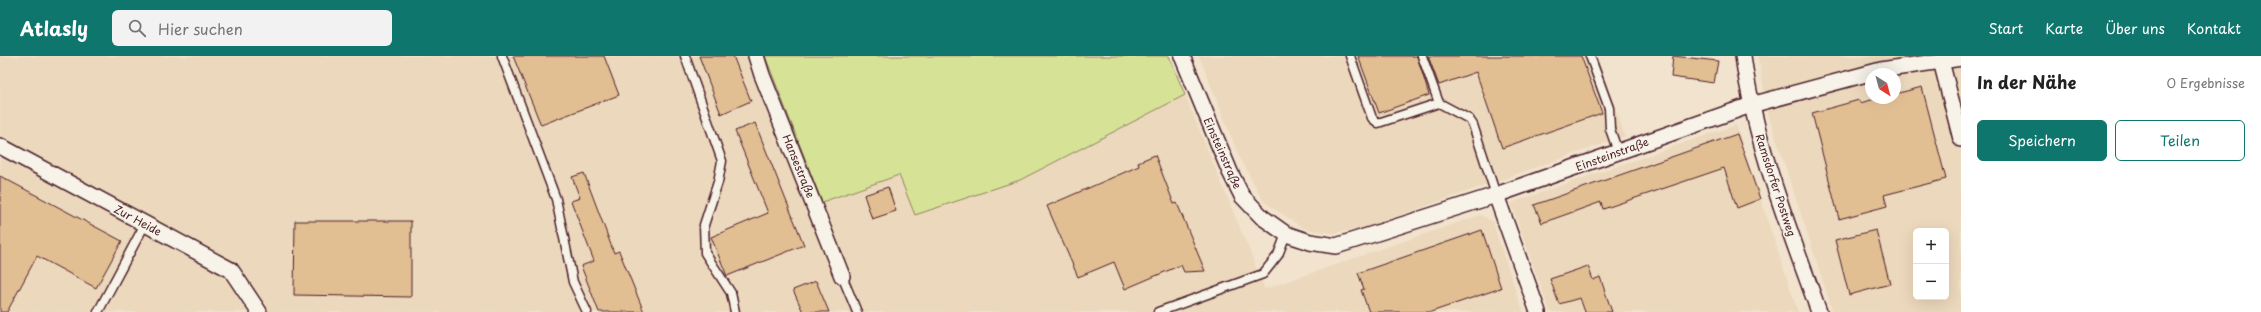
<!DOCTYPE html>
<html lang="de">
<head>
<meta charset="utf-8">
<style>
  body { margin:0; font-family:"Playpen Sans",sans-serif; background:#f2f2f2; color:#222 }
  .controls { position:absolute; right:12px; bottom:12px; display:grid; overflow:hidden; border-radius:6px; box-shadow:0 4px 16px #0002 }
  .controls button { width:36px; height:36px; display:grid; place-items:center; padding:0; border:0; border-bottom:1px solid #e0e0e0; background:#fff; color:#222; font:20px sans-serif }
  .compass { position:absolute; left:1865px; top:12px; width:36px; height:36px; border-radius:50%; background:#fff; box-shadow:0 4px 16px #0002; rotate:144deg }
  .list { margin:0; padding:0; list-style:none }
  h2 { display:flex; justify-content:space-between; align-items:center; height:52px; margin:0; padding:0 16px; font-size:17px }
  h2 small { font-size:13px; font-weight:400; color:#767676 }
  .actions { display:flex; gap:8px; padding:12px 16px }
  .actions a { flex:1; padding:9px 0; border:1px solid #0f766e; border-radius:6px; text-align:center; font-size:14px; color:#0f766e }
  .actions .main { background:#0f766e; color:#fff }
  .icon { flex:none; width:22px; height:22px; fill:none; stroke:currentColor; stroke-width:2; stroke-linecap:round; stroke-linejoin:round }
  .map { position:relative; flex:none; width:1961px; height:256px; overflow:hidden }
  header { display:flex; align-items:center; gap:24px; box-sizing:border-box; height:56px; padding:0 20px; background:#0f766e; color:#fff }
  header strong { font-size:19px }
  nav { display:flex; gap:22px; margin-inline-start:auto; font-size:14px }
  .search { width:280px; height:36px; background:#f2f2f2; display:flex; align-items:center; gap:10px; box-sizing:border-box; padding:0 14px; border-radius:6px; color:#767676; font-size:15px }
  main { display:flex }
  aside { flex:1; background:#fff }
  .map>svg:first-child { display:block }
  .built { fill:#ecd8bc; fill-rule:evenodd }
  .green { fill:#d6e396; stroke:#908160 }
  .building { fill:#e2be93; stroke:#4a1f2b }
  .lines { fill:none; stroke-linecap:round; stroke-linejoin:round }
  .lane-casing { stroke:#4a1f2b; stroke-width:11 }
  .street-casing { stroke:#4a1f2b; stroke-width:18 }
  .lane { stroke:#f7f3e8; stroke-width:8 }
  .street { stroke:#f7f3e8; stroke-width:15 }
  .labels { text-anchor:middle; dominant-baseline:central; stroke-width:3; stroke-linejoin:round; paint-order:stroke }
  .street-label { font-size:11px; fill:#4a1f2b; stroke:#f7f3e8 }
</style>
</head>
<body>
<header>
<strong>Atlasly</strong>
<div class="search"><svg class="icon" aria-label="search" viewBox="0 0 24 24"><circle cx="10" cy="10" r="6"/><path d="M15 15l6 6"/></svg>Hier suchen</div>
<nav><a>Start</a><a>Karte</a><a>Über uns</a><a>Kontakt</a></nav>
</header>
<main>
<div class="map">
<svg width="1961" height="256" viewBox="0 0 1961 256">
  <rect width="100%" height="100%" fill="#f1e3ce"/>
  <filter id="ink" filterUnits="userSpaceOnUse"><feTurbulence type="fractalNoise" baseFrequency=".025" numOctaves="2"/><feDisplacementMap in="SourceGraphic" scale="8" xChannelSelector="R" yChannelSelector="G"/><feConvolveMatrix kernelMatrix="1 2 1 2 8 2 1 2 1" color-interpolation-filters="sRGB"/></filter>
  <g filter="url(#ink)">
    <!-- built -->
    <g class="built">
      <polygon points="0,0 749,0 806,151 899,119 1020,124 1185,39 1265,233 1480,159 1492,165 1523,256 0,256"/>
      <polygon points="1199,0 1597,0 1625,80 1361,173 1333,177 1305,173 1264,146 1239,100"/>
      <path d="M1758 0H1961V256H1833L1768 57ZM1871 18H1895V42H1871ZM1916 175H1946V241H1916Z"/>
      <polygon points="1736,69 1798,256 1550,256 1511,147"/>
    </g>
    <!-- green -->
    <polygon class="green" points="765,0 1169,0 1185,39 1020,124 915,159 899,119 822,146"/>
    <!-- building -->
    <g class="building">
      <polygon points="513,0 604,0 619,39 541,69"/>
      <polygon points="699,0 733,0 751,45 721,58"/>
      <polygon points="1358,0 1417,0 1429,39 1379,57"/>
      <polygon points="1428,0 1581,0 1602,57 1502,92 1476,16 1439,29"/>
      <polygon points="1673,0 1718,5 1714,27 1671,21"/>
      <polygon points="1922,31 1946,123 1884,139 1887,150 1839,163 1812,57 1859,44 1860,47 1879,42 1895,42 1895,38"/>
      <polygon points="755,67 804,189 727,220 711,181 768,157 735,75"/>
      <polygon points="1737,78 1760,143 1737,152 1724,112 1603,153 1601,146 1542,167 1534,149"/>
      <polygon points="1155,99 1174,148 1177,147 1205,215 1184,216 1181,209 1125,233 1114,206 1078,221 1047,150 1139,110 1138,106"/>
      <polygon points="584,117 614,197 619,195 644,256 599,256 581,210 594,205 571,145 580,142 572,121"/>
      <polygon points="0,120 122,185 96,232 37,200 7,256 0,256"/>
      <polygon points="888,131 896,155 872,163 864,139"/>
      <polygon points="295,165 411,165 411,241 294,239"/>
      <polygon points="1482,174 1501,232 1431,256 1369,256 1361,234 1364,233 1358,217"/>
      <polygon points="1876,174 1890,228 1849,239 1835,184"/>
      <polygon points="1588,210 1593,224 1600,221 1612,256 1585,256 1580,242 1559,248 1550,223"/>
      <polygon points="816,225 829,256 803,256 793,234"/>
    </g>
    <g class="lines">
      <defs>
        <g id="lane">
          <polyline points="502,0 556,143 573,226 587,256"/>
          <polyline points="685,0 722,105 718,126 704,169 705,197 731,237 735,256"/>
          <polyline points="1350,0 1372,62 1378,67 1439,47 1422,0"/>
          <polyline points="1590,0 1609,52 1610,73 1618,96"/>
          <polyline points="1439,47 1469,63 1473,69 1496,139"/>
          <polyline points="842,220 857,256"/>
          <polyline points="98,256 145,168"/>
          <polyline points="1158,256 1263,218 1278,199 1286,178"/>
        </g>
        <g id="street">
          <polyline points="756,0 762,19 842,220"/>
          <polyline points="1182,0 1230,116 1242,140 1262,161 1286,178 1310,186 1336,190 1496,139 1751,49 1881,14 1961,2"/>
          <path d="M1743 0C1755 88 1789 172 1819 256"/>
          <polyline points="1941,5 1961,83"/>
          <polyline points="0,90 231,214 259,256"/>
          <polyline points="1496,139 1538,256"/>
        </g>
      </defs>
      <!-- lane casing -->
      <use href="#lane" class="lane-casing"/>
      <!-- street casing -->
      <use href="#street" class="street-casing"/>
      <!-- lane -->
      <use href="#lane" class="lane"/>
      <!-- street -->
      <use href="#street" class="street"/>
    </g>
  </g>
  <g class="labels">
    <!-- street labels -->
    <g class="street-label">
      <text transform="translate(1223 97) rotate(66)">Einsteinstraße</text>
      <text transform="translate(1612 98) rotate(-20)">Einsteinstraße</text>
      <text transform="translate(799 110) rotate(68)">Hansestraße</text>
      <text transform="translate(1776 129) rotate(72)">Ramsdorfer Postweg</text>
      <text transform="translate(138 164) rotate(28)">Zur Heide</text>
    </g>
  </g>
</svg>
<div class="controls">
<button>+</button>
<button>−</button>
</div>
<svg class="compass" viewBox="-18 -18 36 36"><path d="M0-13l5 13h-10z" fill="#e53935"/><path d="M0 13l5-13h-10z" fill="#767676"/></svg>
</div>
<aside>
<h2>In der Nähe<small>0 Ergebnisse</small></h2>
<ul class="list">
</ul>
<div class="actions"><a class="main">Speichern</a><a>Teilen</a></div>
</aside>
</main>
</body>
</html>
